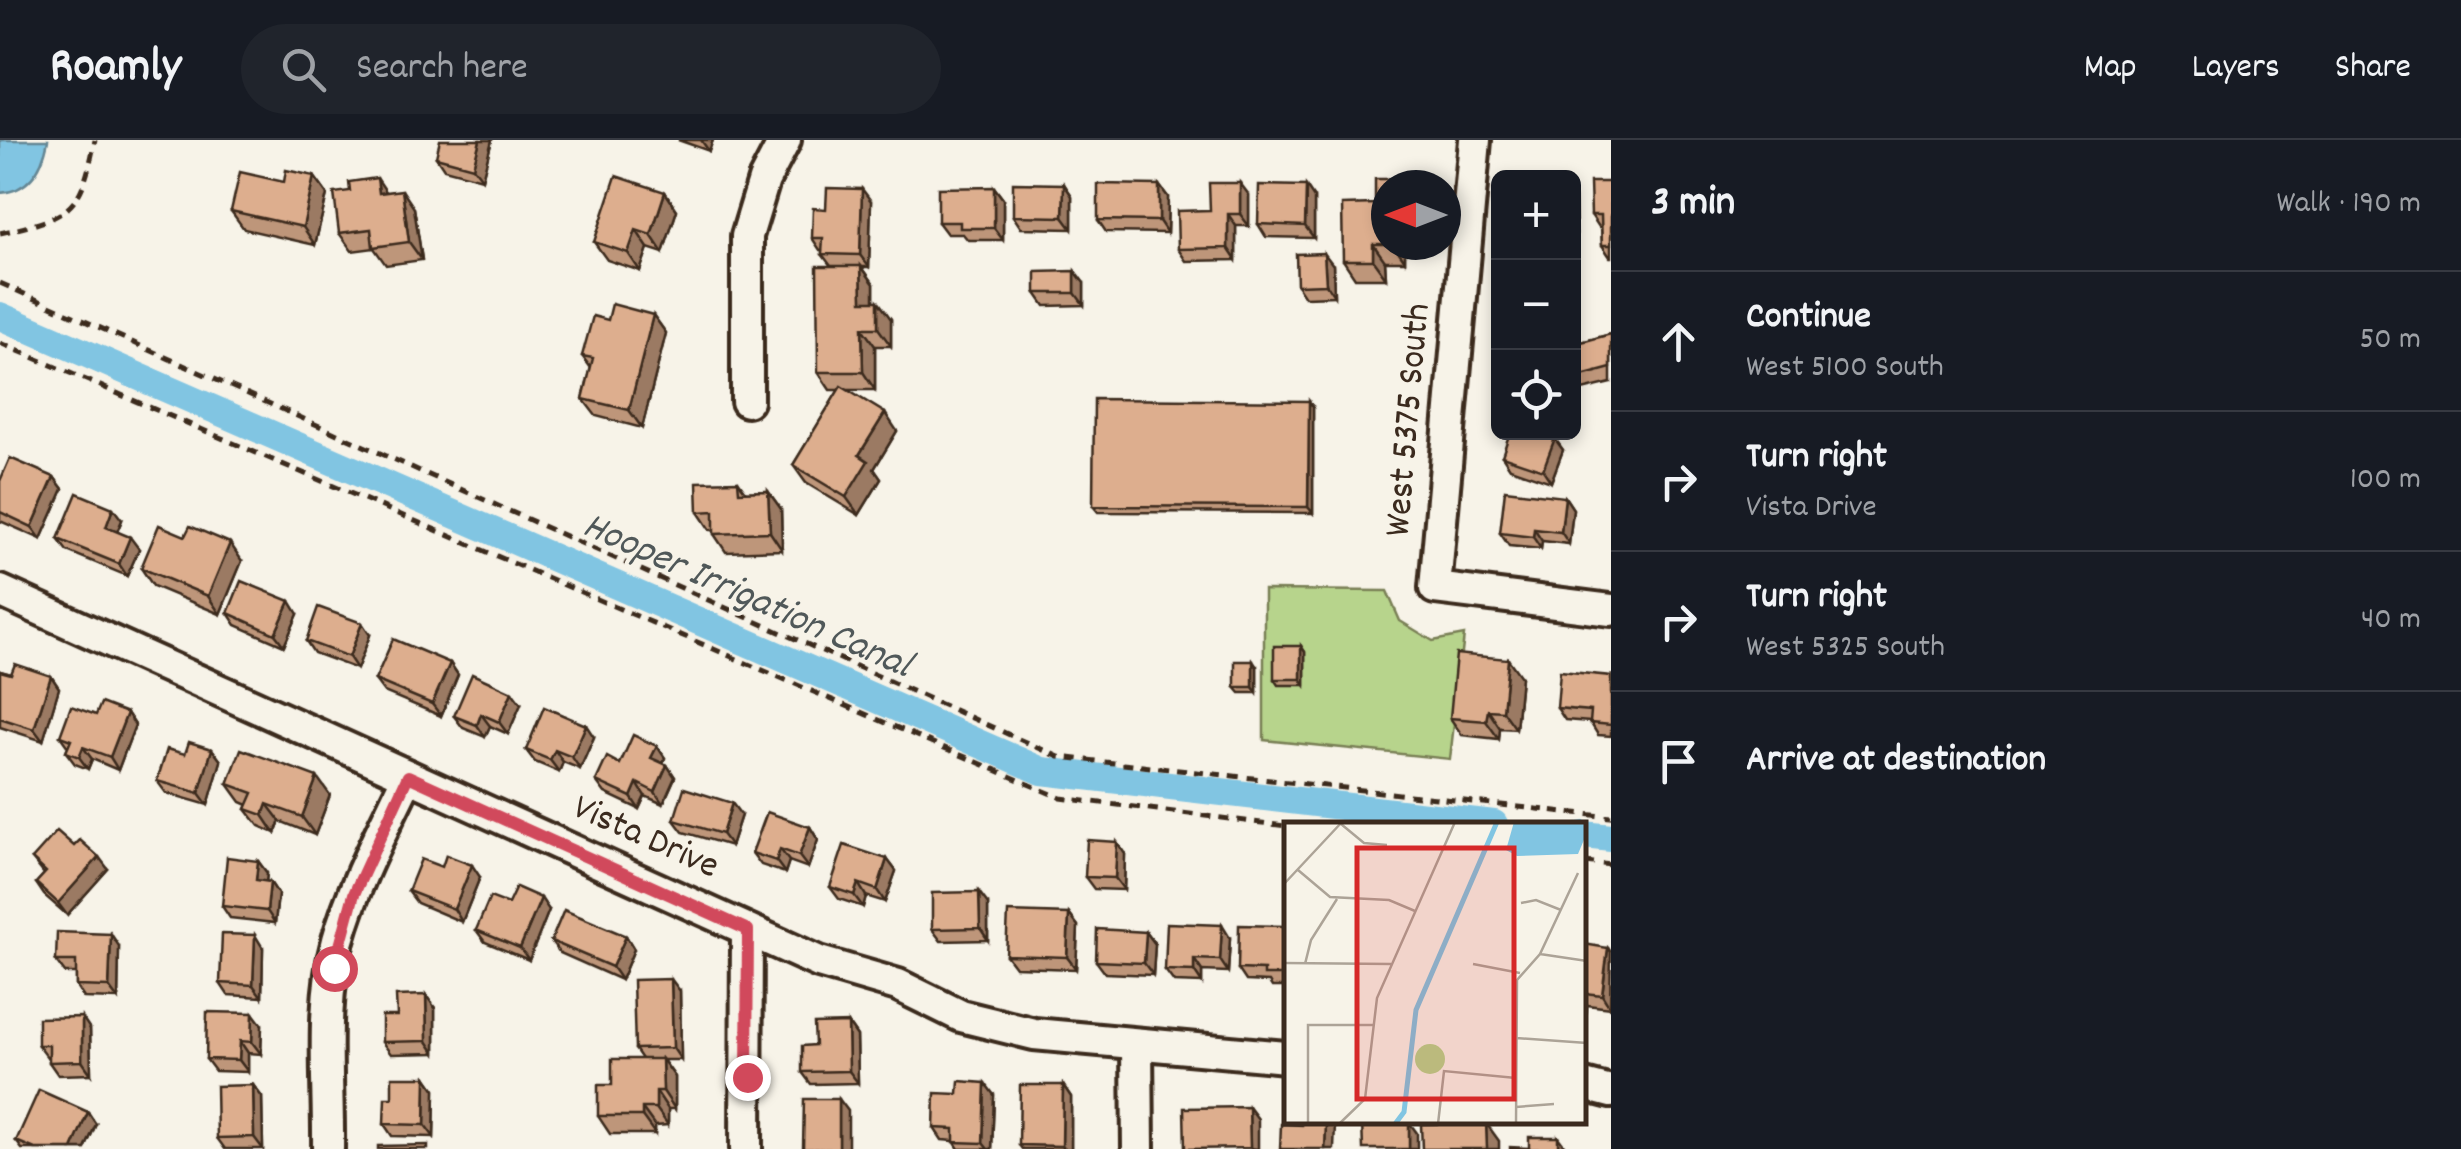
<!DOCTYPE html>
<html lang="en">
<head>
<meta charset="utf-8">
<style>
  body { margin:0; font-family:Dekko,sans-serif; background:#20242c; color:#f1f3f6 }
  .controls { position:absolute; right:30px; top:30px; display:grid; overflow:hidden; border-radius:15px; box-shadow:0 5px 15px #0003 }
  .controls button { width:90px; height:90px; display:grid; place-items:center; padding:0; border:0; border-bottom:2px solid #363941; background:#171b24; color:#f1f3f6; font:50px sans-serif }
  .compass { position:absolute; left:1371px; top:30px; width:90px; height:90px; border-radius:50%; background:#171b24; box-shadow:0 5px 15px #0003; rotate:270deg }
  .stop { position:absolute; width:30px; height:30px; margin:-22px; border:8px solid #d1495b; border-radius:50%; background:#fff }
  .stop.end { background:#d1495b; border-color:#fff; box-shadow:0 2px 10px #0008 }
  .list { margin:0; padding:0; list-style:none }
  h2 { display:flex; justify-content:space-between; align-items:center; height:130px; margin:0; padding:0 40px; font-size:42px }
  h2 small { font-size:32px; font-weight:400; color:#9ea1a6 }
  .list li { display:grid; grid-template-columns:65px 1fr auto; gap:30px; align-items:center; box-sizing:border-box; height:140px; padding:0 40px; border-top:2px solid #363941 }
  .list b { display:block; font-size:38px; white-space:nowrap }
  .list p { margin:0; font-size:32px; white-space:nowrap; color:#9ea1a6 }
  .list em { font-size:32px; font-style:normal; color:#9ea1a6 }
  .icon { flex:none; width:55px; height:55px; fill:none; stroke:currentColor; stroke-width:2; stroke-linecap:round; stroke-linejoin:round }
  .map { position:relative; flex:none; width:1611px; height:1009px; overflow:hidden }
  header { display:flex; align-items:center; gap:60px; box-sizing:border-box; height:140px; padding:0 50px; background:#171b24; border-bottom:2px solid #363941 }
  header strong { font-size:48px }
  nav { display:flex; gap:55px; margin-inline-start:auto; font-size:35px }
  .search { width:700px; height:90px; background:#20242c; display:flex; align-items:center; gap:25px; box-sizing:border-box; padding:0 35px; border-radius:55px; color:#9ea1a6; font-size:38px }
  main { display:flex }
  aside { flex:1; background:#171b24 }
  .map>svg:first-child { display:block }
  .green { fill:#b7d48c; stroke:#797f55; stroke-width:2.5 }
  .water { fill:#81c5e2; stroke:#658794; stroke-width:2.5 }
  .lines { fill:none; stroke-linecap:round; stroke-linejoin:round }
  .canal { stroke:#81c5e2; stroke-width:28 }
  .minor-casing { stroke:#3b2a1e; stroke-width:38 }
  .path { stroke:#3b2a1e; stroke-width:5; stroke-dasharray:10 8; stroke-linecap:butt }
  .minor { stroke:#f7f3e8; stroke-width:30 }
  .wall { fill:#be967a; stroke:#3b2a1e; stroke-width:2.5 }
  .shaded-wall { fill:#9b7a63; stroke:#3b2a1e; stroke-width:2.5 }
  .building { fill:#ddae8e; stroke:#3b2a1e; stroke-width:2.5 }
  .route { stroke:#d1495b; stroke-width:12 }
  .labels { text-anchor:middle; dominant-baseline:central; stroke-width:8; stroke-linejoin:round; paint-order:stroke }
  .street-label { font-size:38px; fill:#3b2a1e; stroke:#f7f3e8 }
  .water-label { font-size:40px; font-style:italic; fill:#505859; stroke:#f7f3e8 }
  .inset-river { fill:none; stroke:#81c5e2; stroke-width:5 }
  .inset-road { fill:none; stroke:#aca397; stroke-width:2.5 }
  .view { fill:#d62828; fill-opacity:0.15; stroke:#d62828; stroke-width:5 }
  .inset-edge { fill:none; stroke:#3b2a1e; stroke-width:5 }
</style>
</head>
<body>
<header>
<strong>Roamly</strong>
<div class="search"><svg class="icon" aria-label="search" viewBox="0 0 24 24"><circle cx="10" cy="10" r="6"/><path d="M15 15l6 6"/></svg>Search here</div>
<nav><a>Map</a><a>Layers</a><a>Share</a></nav>
</header>
<main>
<div class="map">
<svg width="1611" height="1009" viewBox="0 0 1611 1009">
  <rect width="100%" height="100%" fill="#f7f3e8"/>
  <filter id="ink" filterUnits="userSpaceOnUse"><feTurbulence type="fractalNoise" baseFrequency=".01" numOctaves="2"/><feDisplacementMap in="SourceGraphic" scale="20" xChannelSelector="R" yChannelSelector="G"/><feConvolveMatrix kernelMatrix="1 2 1 2 8 2 1 2 1" color-interpolation-filters="sRGB"/></filter>
  <g filter="url(#ink)">
    <!-- green -->
    <polygon class="green" points="1264,450 1387,451 1400,481 1433,501 1464,495 1450,619 1264,600"/>
    <!-- water -->
    <path class="water" d="M0 0H48C43 27 30 51 0 53Z"/>
    <g class="lines">
      <!-- canal -->
      <g class="canal">
        <polyline points="0,176 1042,631 1494,684"/>
        <polyline points="1584,695 1611,698"/>
      </g>
      <defs>
        <g id="minor">
          <polyline points="1475,0 1435,448 1611,470"/>
          <polyline points="747,261 747,96 764,40 785,0"/>
          <polyline points="0,451 819,822 898,845 961,876 1034,894 1286,917"/>
          <polyline points="1137,905 1138,1009"/>
          <polyline points="1584,945 1611,952"/>
          <path d="M328 1009C329 942 320 865 338 800 354 743 383 689 408 636"/>
          <polyline points="746,1009 747,790"/>
        </g>
      </defs>
      <!-- minor casing -->
      <use href="#minor" class="minor-casing"/>
      <!-- path -->
      <g class="path">
        <path d="M0 93C71 77 81 71 95 0"/>
        <polyline points="0,143 1059,617 1611,677"/>
        <polyline points="0,203 1061,658 1286,686"/>
        <polyline points="1584,722 1611,725"/>
      </g>
      <!-- minor -->
      <use href="#minor" class="minor"/>
    </g>
    <!-- wall -->
    <g class="wall">
      <polygon points="492,0 482,39 444,29 436,17"/>
      <polygon points="678,0 713,0 709,11"/>
      <polygon points="314,36 327,54 315,105 244,89 231,71"/>
      <polygon points="1611,42 1611,117 1610,117 1602,105 1601,87 1599,87 1591,75"/>
      <polygon points="1064,44 1072,56 1072,89 1021,88 1013,76"/>
      <polygon points="1159,45 1168,57 1167,93 1106,92 1098,80"/>
      <polygon points="1386,45 1386,105 1405,105 1405,121 1385,121 1386,138 1355,138 1343,120"/>
      <polygon points="994,47 1003,59 1003,100 968,100 963,94 947,94 938,82"/>
      <polygon points="387,52 414,68 422,120 386,125 374,108 352,111 339,93"/>
      <polygon points="665,52 677,70 663,113 648,108 640,131 607,120 594,102"/>
      <polygon points="1249,55 1249,86 1236,86 1236,120 1186,121 1178,109 1210,70"/>
      <polygon points="1314,58 1314,98 1266,97 1258,84"/>
      <polygon points="871,61 869,127 862,127 874,144 874,161 891,179 891,206 875,206 875,250 848,250 897,291 874,329 881,339 859,375 806,343 793,325 839,250 830,250 818,232 831,126 822,114 822,110 820,110 812,98 826,69"/>
      <polygon points="1333,125 1334,156 1305,157 1297,145"/>
      <polygon points="1084,143 1084,165 1045,166 1036,153"/>
      <polygon points="653,175 666,193 642,288 596,276 583,259 591,228 582,216 608,180"/>
      <polygon points="1611,194 1611,243 1574,252 1574,204"/>
      <polygon points="1313,267 1313,373 1098,372 1093,366"/>
      <polygon points="1555,299 1563,310 1551,342 1510,328 1502,316"/>
      <polygon points="54,337 63,349 41,399 0,381 0,341"/>
      <polygon points="738,341 746,352 768,351 781,369 782,410 726,412 714,394 714,390 710,390 698,372"/>
      <polygon points="1565,357 1573,369 1569,404 1542,401 1541,409 1509,406 1500,393"/>
      <polygon points="122,380 117,391 139,409 127,436 67,411 58,399"/>
      <polygon points="242,421 220,474 153,446 141,428"/>
      <polygon points="228,473 298,474 284,506 236,485"/>
      <polygon points="370,495 357,529 314,513 306,501"/>
      <polygon points="1301,506 1305,512 1305,545 1278,545 1274,539"/>
      <polygon points="450,523 458,535 441,576 384,552 375,540"/>
      <polygon points="1257,527 1257,553 1240,553 1235,547"/>
      <polygon points="0,531 11,534 51,536 59,548 43,601 0,587"/>
      <polygon points="1611,536 1611,596 1598,595 1590,582 1565,580 1557,568"/>
      <polygon points="1521,537 1516,589 1500,588 1499,599 1462,595 1450,578"/>
      <polygon points="521,564 508,594 490,586 485,597 463,588 454,576"/>
      <polygon points="127,573 135,585 118,630 92,619 88,629 75,624 66,612 68,607 60,596 96,575"/>
      <polygon points="594,597 580,629 563,622 559,632 535,622 526,610"/>
      <polygon points="657,606 665,618 663,623 667,625 675,637 663,664 645,656 639,669 605,653 596,641"/>
      <polygon points="212,609 221,621 208,665 166,653 157,641 185,614"/>
      <polygon points="228,644 330,655 315,695 280,681 275,693 259,686 246,669 248,665 241,662"/>
      <polygon points="741,675 731,706 683,692 674,680"/>
      <polygon points="810,687 818,700 808,728 789,721 785,733 761,725 752,713"/>
      <polygon points="74,706 108,729 67,775 44,755 36,743 44,734 32,719"/>
      <polygon points="1125,714 1124,750 1094,749 1085,737"/>
      <polygon points="887,719 896,731 885,762 866,756 863,767 839,759 830,747"/>
      <polygon points="258,721 267,733 266,741 270,742 278,754 275,783 230,778 222,766"/>
      <polygon points="442,727 480,737 462,782 417,763 408,751"/>
      <polygon points="508,764 549,770 529,820 485,802 476,790"/>
      <polygon points="988,764 988,800 941,801 932,789"/>
      <polygon points="1069,774 1078,786 1076,829 1015,827 1006,815"/>
      <polygon points="1286,786 1286,847 1272,847 1269,842 1246,841 1238,829"/>
      <polygon points="1146,792 1155,804 1153,835 1105,833 1096,821"/>
      <polygon points="626,796 634,809 621,840 560,813 551,801"/>
      <polygon points="1230,798 1228,832 1202,831 1202,843 1174,842 1165,830"/>
      <polygon points="1584,804 1610,868 1587,865 1585,880 1584,880"/>
      <polygon points="119,806 118,859 84,858 76,846 76,833 65,833 56,821"/>
      <polygon points="263,808 262,857 228,855 220,843"/>
      <polygon points="680,851 681,920 663,920 675,937 675,969 668,969 668,985 655,986 655,994 610,994 598,976 612,945 642,919 635,909"/>
      <polygon points="435,868 435,913 391,914 382,902 397,876"/>
      <polygon points="848,883 857,896 858,943 811,944 802,932 815,905"/>
      <polygon points="262,885 261,914 248,913 248,932 215,931 206,919"/>
      <polygon points="90,889 91,934 58,935 49,922 49,917 47,917 38,905"/>
      <polygon points="426,937 435,950 434,997 392,996 384,984 392,958"/>
      <polygon points="253,945 262,957 263,1009 225,1009 217,998"/>
      <polygon points="1063,945 1071,957 1071,1009 1022,1009 1019,1005"/>
      <polygon points="994,955 992,1009 959,1009 954,1001 942,1000 934,988"/>
      <polygon points="96,984 85,1009 22,1009 16,1001"/>
    </g>
    <!-- shaded-wall -->
    <g class="shaded-wall">
      <polygon points="480,0 492,0 482,39 473,27"/>
      <polygon points="701,0 713,0 709,11"/>
      <polygon points="314,36 327,54 315,105 303,87"/>
      <polygon points="377,38 389,56 379,53"/>
      <polygon points="1240,43 1249,55 1249,86 1240,74"/>
      <polygon points="1064,44 1072,56 1072,89 1063,77"/>
      <polygon points="1159,45 1168,57 1167,93 1159,81"/>
      <polygon points="1306,46 1314,58 1314,98 1305,86"/>
      <polygon points="994,47 1003,59 1003,100 994,88"/>
      <polygon points="862,49 871,61 869,127 860,115"/>
      <polygon points="402,50 414,68 422,120 409,102"/>
      <polygon points="665,52 677,70 663,113 651,95"/>
      <polygon points="1574,54 1575,57 1576,91 1574,88"/>
      <polygon points="1228,74 1236,86 1236,120 1228,108"/>
      <polygon points="636,90 648,108 640,131 628,113"/>
      <polygon points="1373,104 1385,121 1386,138 1373,120"/>
      <polygon points="1394,105 1405,105 1405,121"/>
      <polygon points="1324,113 1333,125 1334,156 1326,144"/>
      <polygon points="861,126 874,144 874,179 862,161"/>
      <polygon points="1075,131 1084,143 1084,165 1075,153"/>
      <polygon points="878,161 891,179 891,206 878,188"/>
      <polygon points="653,175 666,193 642,288 629,270"/>
      <polygon points="862,188 875,206 875,250 863,232"/>
      <polygon points="1309,261 1313,267 1313,373 1308,367"/>
      <polygon points="885,273 897,291 874,329 881,339 859,375 846,357 859,315"/>
      <polygon points="1545,292 1557,292 1555,299 1563,310 1551,342 1543,330"/>
      <polygon points="54,337 63,349 41,399 32,387"/>
      <polygon points="768,351 781,369 782,410 770,392"/>
      <polygon points="1565,357 1573,369 1569,404 1561,392"/>
      <polygon points="113,368 122,380 114,399 106,387"/>
      <polygon points="1534,389 1542,401 1541,409 1533,397"/>
      <polygon points="130,397 139,409 127,436 119,424"/>
      <polygon points="230,403 242,421 220,474 208,456"/>
      <polygon points="290,461 298,474 284,506 275,494"/>
      <polygon points="362,483 370,495 357,529 349,517"/>
      <polygon points="1301,506 1305,512 1305,545 1301,539"/>
      <polygon points="1508,519 1521,537 1516,589 1503,571"/>
      <polygon points="1253,521 1257,527 1257,553 1253,547"/>
      <polygon points="450,523 458,535 441,576 432,564"/>
      <polygon points="51,536 59,548 43,601 34,589"/>
      <polygon points="512,552 521,564 508,594 499,582"/>
      <polygon points="1488,570 1500,588 1499,599 1486,581"/>
      <polygon points="127,573 135,585 118,630 110,617"/>
      <polygon points="481,574 490,586 485,597 477,585"/>
      <polygon points="586,585 594,597 580,629 572,617"/>
      <polygon points="657,606 665,618 660,630 651,618"/>
      <polygon points="83,607 92,619 88,629 79,617"/>
      <polygon points="212,609 221,621 208,665 199,653"/>
      <polygon points="555,610 563,622 559,632 550,620"/>
      <polygon points="667,625 675,637 663,664 655,652"/>
      <polygon points="317,637 330,655 315,695 302,677"/>
      <polygon points="637,643 645,656 639,669 631,657"/>
      <polygon points="732,663 741,675 731,706 722,694"/>
      <polygon points="267,664 280,681 275,693 263,675"/>
      <polygon points="810,687 818,700 808,728 799,716"/>
      <polygon points="1117,702 1125,714 1124,750 1115,738"/>
      <polygon points="780,709 789,721 785,733 776,721"/>
      <polygon points="99,717 108,729 67,775 58,763"/>
      <polygon points="887,719 896,731 885,762 877,750"/>
      <polygon points="258,721 267,733 265,752 256,740"/>
      <polygon points="472,725 480,737 462,782 454,769"/>
      <polygon points="270,742 278,754 275,783 267,771"/>
      <polygon points="858,743 866,756 863,767 854,755"/>
      <polygon points="979,752 988,764 988,800 980,788"/>
      <polygon points="541,758 549,770 529,820 520,808"/>
      <polygon points="1069,774 1078,786 1076,829 1067,817"/>
      <polygon points="1222,785 1230,798 1228,832 1220,820"/>
      <polygon points="1146,792 1155,804 1153,835 1144,823"/>
      <polygon points="111,794 119,806 118,859 109,847"/>
      <polygon points="255,795 263,808 262,857 253,845"/>
      <polygon points="626,796 634,809 621,840 612,827"/>
      <polygon points="1608,808 1611,812 1610,868 1602,855"/>
      <polygon points="1194,819 1202,831 1202,843 1194,831"/>
      <polygon points="671,839 680,851 681,920 673,908"/>
      <polygon points="426,855 435,868 435,913 427,901"/>
      <polygon points="1584,860 1587,865 1585,880 1584,878"/>
      <polygon points="253,873 262,885 261,914 252,902"/>
      <polygon points="82,877 90,889 91,934 82,921"/>
      <polygon points="848,883 857,896 858,943 849,931"/>
      <polygon points="240,901 248,913 248,932 239,920"/>
      <polygon points="662,919 675,937 675,969 663,951"/>
      <polygon points="426,937 435,950 434,997 425,985"/>
      <polygon points="985,943 994,955 992,1009 988,1009 983,1003"/>
      <polygon points="253,945 262,957 263,1009 254,997"/>
      <polygon points="1063,945 1071,957 1071,1009 1065,1009 1062,1006"/>
      <polygon points="656,951 668,969 668,985 656,968"/>
      <polygon points="839,959 848,971 848,1009 839,1009"/>
      <polygon points="1249,967 1258,979 1258,1009 1250,1008"/>
      <polygon points="642,968 655,986 655,994 642,976"/>
      <polygon points="88,972 96,984 85,1009 72,1009"/>
      <polygon points="1326,982 1333,982 1335,984 1334,1009 1325,1009"/>
      <polygon points="1409,982 1417,993 1417,1009 1409,1009"/>
      <polygon points="1486,983 1499,1001 1499,1009 1487,1009"/>
      <polygon points="1558,997 1567,1009 1558,1009"/>
    </g>
    <!-- building -->
    <g class="building">
      <polygon points="440,0 480,0 473,27 436,17"/>
      <polygon points="286,30 314,36 303,87 231,71 240,32 284,42"/>
      <polygon points="616,36 665,52 651,95 636,90 628,113 594,102"/>
      <polygon points="377,38 379,53 402,50 409,102 373,107 371,89 339,93 334,53 350,51 349,42"/>
      <polygon points="1375,39 1403,39 1403,45 1386,45 1386,104 1373,104 1373,120 1343,120 1342,65 1375,64"/>
      <polygon points="1590,42 1611,42 1611,105 1602,105 1601,75 1591,75"/>
      <polygon points="1013,43 1064,44 1063,77 1013,76"/>
      <polygon points="1209,43 1240,43 1240,74 1228,74 1228,108 1178,109 1177,71 1210,70"/>
      <polygon points="1098,44 1159,45 1159,81 1098,80"/>
      <polygon points="1259,45 1306,46 1305,86 1258,84"/>
      <polygon points="994,47 994,88 960,88 960,82 938,82 938,48"/>
      <polygon points="827,48 862,49 860,115 822,114 823,98 812,98 813,68 826,69"/>
      <polygon points="1324,113 1326,144 1297,145 1296,114"/>
      <polygon points="817,126 861,126 862,161 878,161 878,188 862,188 863,232 818,232"/>
      <polygon points="1075,131 1075,153 1036,153 1036,132"/>
      <polygon points="612,164 653,175 629,270 583,259 593,218 582,216 593,176 608,180"/>
      <polygon points="1611,194 1611,228 1574,238 1574,204"/>
      <polygon points="841,246 885,273 859,315 868,321 846,357 793,325"/>
      <polygon points="1094,259 1309,261 1308,367 1093,366"/>
      <polygon points="1510,292 1545,292 1544,294 1555,298 1543,330 1502,316"/>
      <polygon points="10,318 54,337 32,387 0,372 0,341"/>
      <polygon points="738,341 739,352 768,351 770,392 714,394 714,371 698,372 697,342"/>
      <polygon points="1505,350 1565,357 1561,392 1534,389 1533,397 1500,393"/>
      <polygon points="77,353 113,368 106,387 130,397 119,424 58,399"/>
      <polygon points="159,385 185,396 190,386 230,403 208,456 141,428"/>
      <polygon points="241,441 290,461 275,494 228,473"/>
      <polygon points="318,467 362,483 349,517 306,501"/>
      <polygon points="393,499 450,523 432,564 375,540"/>
      <rect x="1274" y="506" width="27" height="33"/>
      <polygon points="1456,514 1508,519 1503,571 1488,570 1486,581 1450,578"/>
      <rect x="1235" y="521" width="18" height="26"/>
      <polygon points="15,524 51,536 34,589 0,578 0,531 11,534"/>
      <polygon points="1560,531 1611,536 1611,585 1590,583 1591,571 1557,568"/>
      <polygon points="472,534 512,552 499,582 481,574 477,585 454,576"/>
      <polygon points="101,563 127,573 110,617 83,607 79,617 66,612 71,600 60,596 71,566 96,575"/>
      <polygon points="544,567 586,585 572,617 555,610 550,620 526,610"/>
      <polygon points="633,595 657,606 651,618 667,625 655,652 637,643 631,657 596,641 607,617 620,624"/>
      <polygon points="189,602 212,609 199,653 157,641 167,609 185,614"/>
      <polygon points="241,609 317,637 302,677 267,664 263,675 246,669 253,653 228,644"/>
      <polygon points="684,648 732,663 722,694 674,680"/>
      <polygon points="767,672 810,687 799,716 780,709 776,721 752,713"/>
      <polygon points="57,691 74,706 80,700 99,717 58,763 36,743 46,732 32,719"/>
      <polygon points="1087,700 1117,702 1115,738 1085,737"/>
      <polygon points="844,705 887,719 877,750 858,743 854,755 830,747"/>
      <polygon points="446,715 472,725 454,769 408,751 421,719 442,727"/>
      <polygon points="227,717 258,721 256,740 270,742 267,771 222,766"/>
      <polygon points="516,747 541,758 520,808 476,790 490,757 508,764"/>
      <polygon points="979,752 980,788 932,789 932,753"/>
      <polygon points="564,770 626,796 612,827 551,801"/>
      <polygon points="1008,772 1069,774 1067,817 1006,815"/>
      <polygon points="1167,783 1222,785 1220,820 1194,819 1194,831 1165,830"/>
      <polygon points="1239,785 1286,786 1286,835 1264,835 1264,830 1238,829"/>
      <polygon points="1097,789 1146,792 1144,823 1096,821"/>
      <polygon points="57,792 111,794 109,847 76,846 76,821 56,821"/>
      <polygon points="222,794 255,795 253,845 220,843"/>
      <polygon points="1584,804 1608,808 1602,855 1584,853"/>
      <polygon points="671,839 673,908 635,909 633,840"/>
      <polygon points="426,855 427,901 382,902 382,876 397,876 396,856"/>
      <polygon points="207,872 253,873 252,902 240,901 239,920 206,919"/>
      <polygon points="82,877 82,921 49,922 49,905 38,905 38,878"/>
      <polygon points="848,883 849,931 802,932 802,906 815,905 814,884"/>
      <polygon points="612,919 662,919 663,951 656,951 656,968 642,968 642,976 598,976 598,945 612,945"/>
      <polygon points="392,937 426,937 425,985 384,984 385,958 392,958"/>
      <polygon points="959,941 985,943 983,1003 954,1002 954,989 934,988 935,953 958,954"/>
      <polygon points="253,945 254,997 217,998 216,946"/>
      <polygon points="1020,945 1063,945 1062,1006 1019,1005"/>
      <polygon points="39,950 88,972 72,1009 35,1009 16,1001"/>
      <polygon points="804,959 839,959 839,1009 803,1009"/>
      <polygon points="1249,967 1250,1008 1185,1009 1184,968"/>
      <polygon points="1302,982 1326,982 1325,1009 1280,1009 1281,984 1302,985"/>
      <polygon points="1362,982 1409,982 1409,1009 1363,1009"/>
      <polygon points="1486,983 1487,1009 1422,1009 1421,984"/>
      <polygon points="1529,997 1558,997 1558,1009 1510,1009 1510,1007 1529,1008"/>
      <polygon points="428,1005 428,1009 378,1009 378,1006"/>
    </g>
  </g>
  <g class="lines" filter="url(#ink)">
    <!-- route -->
    <polyline class="route" points="334,828 354,754 408,636 748,790 747,937"/>
  </g>
  <g class="labels">
    <!-- street labels -->
    <g class="street-label">
      <text transform="translate(1410 280) rotate(-85)">West 5375 South</text>
      <text transform="translate(645 699) rotate(24)">Vista Drive</text>
    </g>
    <!-- water labels -->
    <g class="water-label">
      <text transform="translate(746 458) rotate(24)">Hooper Irrigation Canal</text>
    </g>
  </g>
  <!-- overview -->
  <g transform="translate(1284 682)">
    <rect width="302" height="302" fill="#f7f3e8"/>
    <path d="M131 237a15 15 0 1 1 30 0a15 15 0 1 1-30 0Z" fill="#b7d48c"/>
    <path d="M230 0H302V13L294 32 233 34 222 28Z" fill="#81c5e2"/>
    <path class="inset-river" d="M111 302 120 290 132 188 213 0"/>
    <path class="inset-road" d="M57 2 80 21 103 23M14 48 46 75 105 78 131 89M0 62 58 0M237 81 252 78 277 88M256 132 303 139M0 141 107 142M21 142 27 118 53 77M189 142 236 151M232 216 303 221M232 285 270 282M24 302V203H89M55 302 81 277 93 176 171 0M154 302 160 249 232 256M232 302 233 158 256 132 294 51"/>
    <path class="view" d="M73 26H230V277H73Z"/>
    <rect width="302" height="302" class="inset-edge"/>
  </g>
</svg>
<div class="controls">
<button>+</button>
<button>−</button>
<button><svg class="icon" aria-label="locate" viewBox="0 0 24 24"><circle cx="12" cy="12" r="6"/><path d="M12 2v4M12 18v4M2 12h4M18 12h4"/></svg></button>
</div>
<svg class="compass" viewBox="-18 -18 36 36"><path d="M0-13l5 13h-10z" fill="#e53935"/><path d="M0 13l5-13h-10z" fill="#9ea1a6"/></svg>
<div class="stop" style="left:334px;top:828px"></div>
<div class="stop end" style="left:747px;top:937px"></div>
</div>
<aside>
<h2>3 min<small>Walk · 190 m</small></h2>
<ul class="list">
<li><svg class="icon" aria-label="ahead" viewBox="0 0 24 24"><path d="M12 20V5M6 11l6-6 6 6"/></svg><div><b>Continue</b><p>West 5100 South</p></div><em>50 m</em></li>
<li><svg class="icon" aria-label="right" viewBox="0 0 24 24"><path d="M7 20v-9h11M14 6l5 5-5 5"/></svg><div><b>Turn right</b><p>Vista Drive</p></div><em>100 m</em></li>
<li><svg class="icon" aria-label="right" viewBox="0 0 24 24"><path d="M7 20v-9h11M14 6l5 5-5 5"/></svg><div><b>Turn right</b><p>West 5325 South</p></div><em>40 m</em></li>
<li><svg class="icon" aria-label="arrive" viewBox="0 0 24 24"><path d="M6 21V4h12l-3 4 3 4H6"/></svg><div><b>Arrive at destination</b></div></li>
</ul>
</aside>
</main>
</body>
</html>
